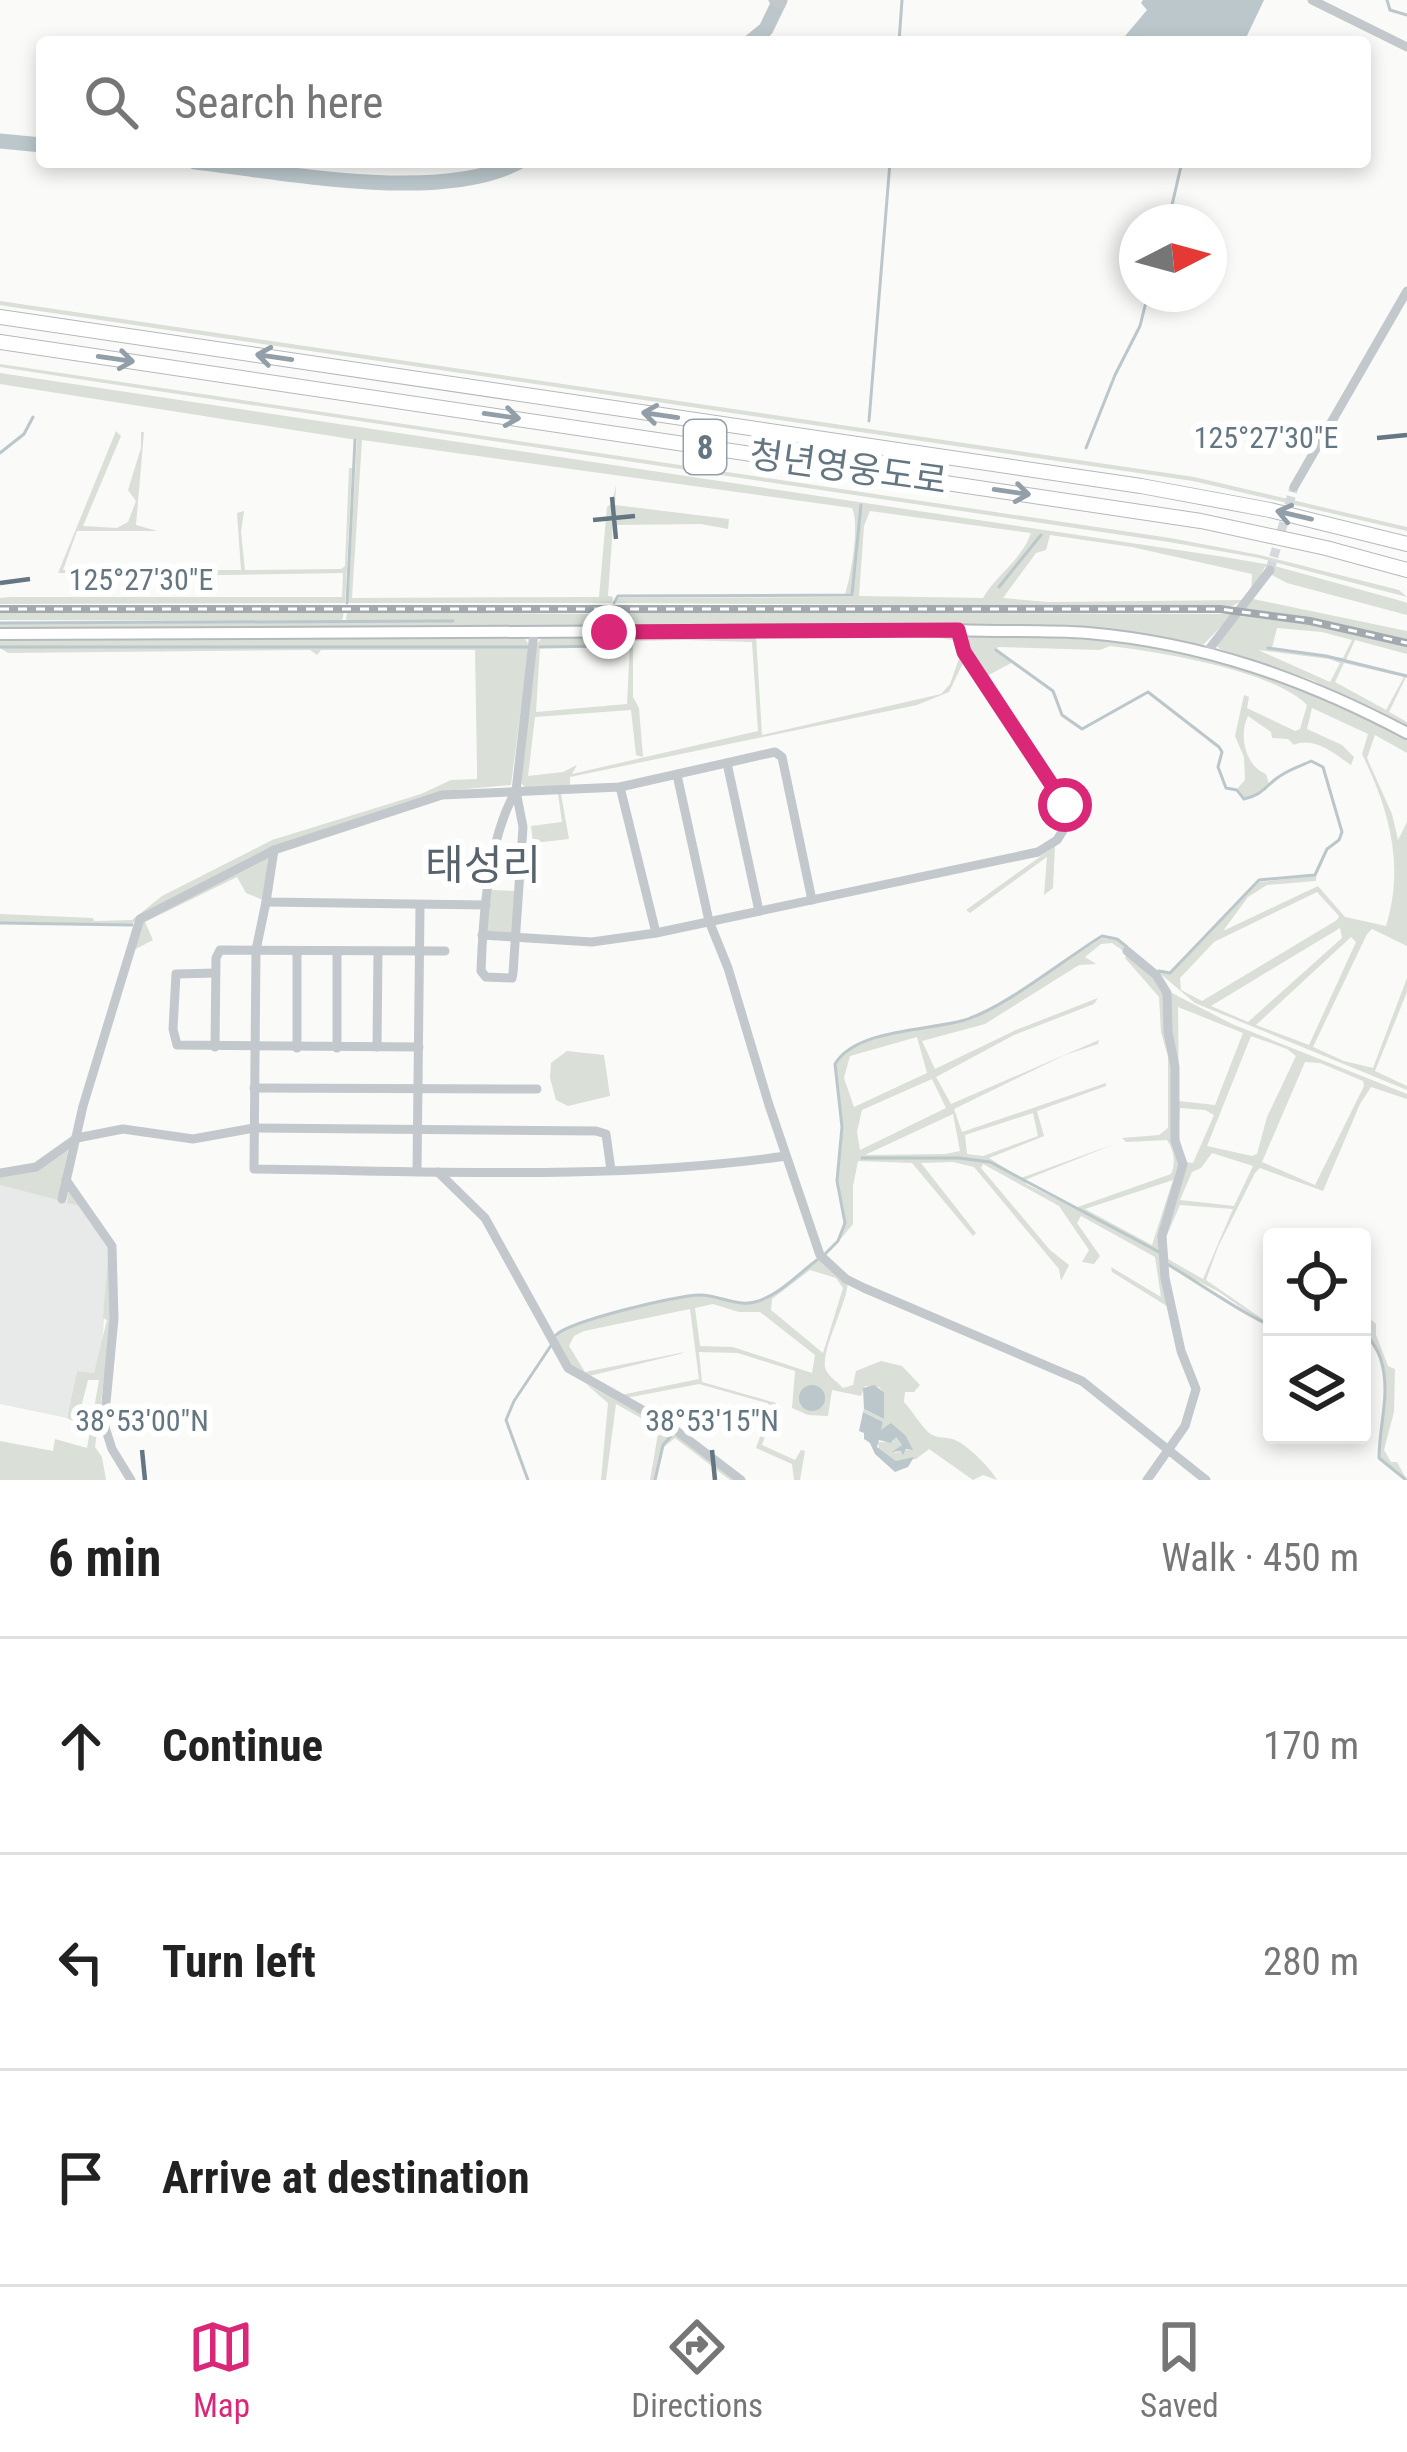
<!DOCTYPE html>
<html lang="en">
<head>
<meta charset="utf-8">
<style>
  body { margin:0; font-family:"Roboto Condensed","Noto Sans KR",sans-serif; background:#f2f2f2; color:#222 }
  .controls { position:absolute; right:36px; bottom:36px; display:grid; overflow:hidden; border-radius:12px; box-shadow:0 6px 18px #0003 }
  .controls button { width:108px; height:108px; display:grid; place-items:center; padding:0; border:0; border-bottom:3px solid #e0e0e0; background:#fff; color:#222; font:60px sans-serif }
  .compass { position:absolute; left:1119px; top:204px; width:108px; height:108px; border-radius:50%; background:#fff; box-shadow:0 6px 18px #0003; rotate:84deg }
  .stop { position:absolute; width:36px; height:36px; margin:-27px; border:9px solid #db2777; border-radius:50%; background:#fff }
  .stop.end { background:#db2777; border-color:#fff; box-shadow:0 3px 12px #0008 }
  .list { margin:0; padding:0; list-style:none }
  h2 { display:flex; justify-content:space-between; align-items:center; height:156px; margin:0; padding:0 48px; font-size:51px }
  h2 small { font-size:39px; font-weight:400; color:#767676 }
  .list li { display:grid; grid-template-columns:78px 1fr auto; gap:36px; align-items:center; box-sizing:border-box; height:216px; padding:0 48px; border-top:3px solid #e0e0e0 }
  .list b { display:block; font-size:45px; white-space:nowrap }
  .list em { font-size:39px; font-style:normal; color:#767676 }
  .icon { flex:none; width:66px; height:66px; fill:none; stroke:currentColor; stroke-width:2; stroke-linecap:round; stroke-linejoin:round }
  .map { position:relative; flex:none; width:1407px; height:1480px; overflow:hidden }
  .search { position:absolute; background:#fff; box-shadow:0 6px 18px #0003; left:36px; right:36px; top:36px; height:132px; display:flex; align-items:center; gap:30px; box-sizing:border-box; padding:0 42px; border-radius:12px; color:#767676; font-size:45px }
  .sheet { height:804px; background:#fff }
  nav { display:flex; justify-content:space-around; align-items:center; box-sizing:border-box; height:168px; border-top:3px solid #e0e0e0; background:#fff; font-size:33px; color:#767676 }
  nav a { display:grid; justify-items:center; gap:6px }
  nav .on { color:#db2777 }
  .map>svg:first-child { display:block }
  .built { fill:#e8e9e9 }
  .green { fill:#dadfd7; fill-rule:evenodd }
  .water { fill:#bbc7cb }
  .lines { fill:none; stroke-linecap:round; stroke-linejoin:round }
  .stream { stroke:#bbc7cb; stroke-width:3 }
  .river { stroke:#bbc7cb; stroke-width:15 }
  .minor-tunnel { stroke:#d5d9db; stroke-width:9; stroke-dasharray:9 4.5; stroke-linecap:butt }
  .major-casing { stroke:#b5babe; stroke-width:14 }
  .highway-casing { stroke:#b4b9bd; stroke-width:16 }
  .minor { stroke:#c3c8cc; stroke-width:9 }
  .major { stroke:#fff; stroke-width:10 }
  .highway { stroke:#fff; stroke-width:14 }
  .rail-casing { stroke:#a2aab0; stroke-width:8 }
  .rail { stroke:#fff; stroke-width:3; stroke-dasharray:9; stroke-linecap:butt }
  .oneway { stroke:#939fa8 }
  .route { stroke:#db2777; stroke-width:15 }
  .ticks { fill:none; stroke:#657683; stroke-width:4.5 }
  .labels { text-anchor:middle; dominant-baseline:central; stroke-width:12; stroke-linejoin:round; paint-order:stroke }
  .shield { fill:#fff; stroke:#939fa8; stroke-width:3 }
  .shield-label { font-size:33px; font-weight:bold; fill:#657683 }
  .street-label { font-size:36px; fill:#657683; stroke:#fff }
  .quarter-label { font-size:42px; fill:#57646e; stroke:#fff }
  .ticks-label { font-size:30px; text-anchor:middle; fill:#657683; stroke:#fff; stroke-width:12; stroke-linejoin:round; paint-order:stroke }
</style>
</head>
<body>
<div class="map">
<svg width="1407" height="1480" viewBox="0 0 1407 1480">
  <rect width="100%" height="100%" fill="#fafaf8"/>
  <!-- built -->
  <polygon class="built" points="0,1185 81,1205 109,1244 102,1348 94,1373 77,1371 67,1418 0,1404"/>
  <!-- green -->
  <g class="green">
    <polygon points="0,301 1194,477 1407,527 1407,531 1193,481 12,307 0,305"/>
    <polygon points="0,364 1170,538 1260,555 1399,590 1407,597 1259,558 1169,542 91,381 0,367"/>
    <path d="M0 373 1218 556 1271 565 1398 600 1407 603V615L1287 583 1272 575 1274 568 1265 567 1251 594 1252 574 1132 547 1050 535 1046 550 1036 553 1003 598 1048 602 1244 600 1230 607 616 603 619 598 853 597 862 506 853 586 851 594 845 595C851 576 860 524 852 508L362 440 352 598 599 597 607 507 612 503 616 485 615 505 729 519 728 529 701 524 613 525 608 596 613 597 612 603H348L357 440 0 384ZM870 511 1031 533C1021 561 997 574 983 598L859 596 864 526Z"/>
    <polygon points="116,431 121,436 83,526 117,528 128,522 136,501 128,490 141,448 141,432 144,432 136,525 157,531 77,531 63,570 241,570 237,513 244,511 241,532 245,570 341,569 345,566 349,468 352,468 345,603 0,604 0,598 10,597 342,597 343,573 160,576 58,573"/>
    <polygon points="1253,599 1407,631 1407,641 1324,622 1245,610"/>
    <polygon points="0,612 344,612 342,621 0,620"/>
    <polygon points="347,612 613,614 613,628 0,629 0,624 454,622 346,620"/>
    <polygon points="616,612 1233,614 1203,645 1125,633 616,627"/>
    <path d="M1240 616 1326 626 1407 646V654L1355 640 1346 660 1407 675 1389 712 1407 722V728L1312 680 1220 649 1217 646ZM1277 628 1322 632 1352 640 1343 658 1272 648ZM1258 650 1329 659 1340 663 1330 682ZM1344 663 1404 677 1386 710 1335 682Z"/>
    <polygon points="524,636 529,646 511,785 444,791 266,849 143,913 132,924 0,922 0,914 93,918 94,921 132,920 162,896 272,840 421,794 451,780 477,779 477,765 475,650 321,650 317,655 310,650 8,653 0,648 255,647 0,647 0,638"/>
    <path d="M543 636H612L602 646H540L536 712 627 704 630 644 614 643 616 637 756 636 762 735 941 694 950 684 960 656 953 640 927 636 953 637 964 661 949 692 917 705 570 777V787H525L521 783 536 645ZM686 640 752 642 758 731 572 774 577 765 563 772 528 776 535 717 631 710 636 755 643 757 639 708 633 697V641Z"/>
    <path d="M969 636C1062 637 1156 639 1245 667 1301 684 1355 711 1407 738V753L1375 735 1367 758 1392 814 1398 840 1407 822V946L1372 929 1367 934 1313 1047 1344 1061 1373 1068 1407 978V992L1375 1071 1407 1086V1090L1195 1003 1157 971 1170 974 1259 882 1316 876V881L1267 885 1248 897 1223 931 1318 886 1345 917 1386 926C1405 865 1389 809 1362 754L1368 734 1312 708 1307 729 1342 745 1354 757 1351 765C1335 754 1314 736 1294 745L1288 739 1272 738 1271 732 1248 716C1238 735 1246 767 1266 774L1269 784 1266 790 1245 798 1238 788 1245 780 1244 757 1235 736 1244 695 1249 697 1247 708 1295 731 1300 729 1307 705C1272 670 1159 652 1110 646L1100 650 998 647 996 651 1013 662 985 677 968 654 965 642ZM1317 892 1339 916 1337 920 1202 1001 1181 990 1180 978 1214 942ZM1340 928 1342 938 1248 1022 1211 1006ZM1351 937 1356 942 1309 1045 1256 1025Z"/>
    <polygon points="558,794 561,794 569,839 533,843 531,826 562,822"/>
    <polygon points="1055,846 1053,888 1044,895 1047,857 970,913 966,910"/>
    <polygon points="268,857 263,900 246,893 237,877 145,922 153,940 134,950 141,922"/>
    <polygon points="491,890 517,891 514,935 486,932"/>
    <path d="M1102 938 1116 940 1127 949 1125 952 1112 943 1101 944 1085 957 1096 964 1079 965 985 1024 922 1041 935 1069 1016 1030 1098 998 1094 1004 1014 1035 936 1077 951 1104 1099 1040 1098 1044 1065 1055 954 1109 962 1132 1106 1083V1086L1037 1111 1044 1136 989 1158 1021 1178 1117 1143 1025 1180 1026 1184 1075 1208 1171 1174C1176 1163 1174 1150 1167 1140L1126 1142 1122 1138 1159 1135 1168 1128V1057L1161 1032 1159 997 1125 958 1128 953 1164 990 1181 1166 1159 1236 1170 1308 1112 1272 1111 1267 1161 1297 1155 1257 1081 1216 1077 1223 1100 1256 1094 1264 1082 1262 1089 1250 1059 1206 983 1164 981 1168 1050 1250 1069 1265 1061 1281 1059 1269 974 1167 953 1162 921 1163 976 1233 973 1236 912 1163 858 1161 853 1186V1224L839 1241 846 1223 838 1181 843 1127 836 1064C857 1030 929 1032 966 1021 1002 1010 1066 959 1102 938ZM917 1037 927 1073 854 1107 844 1078 850 1056ZM932 1079 946 1108 860 1150 857 1132 862 1110ZM1033 1113 1038 1136 983 1156 967 1154 965 1135ZM953 1114 960 1151 945 1154 865 1155ZM1173 1180 1152 1245 1085 1209Z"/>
    <path d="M1168 991 1232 1024 1407 1094V1099L1371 1087 1360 1104 1323 1191 1260 1168 1255 1173 1218 1247 1206 1280 1264 1320 1272 1319 1269 1327 1219 1292 1169 1266 1164 1237 1185 1166 1176 1139V1069ZM1178 1007 1243 1033 1215 1105 1179 1101ZM1251 1036 1287 1049 1296 1056 1267 1117 1257 1154 1252 1156 1207 1146ZM1305 1062 1320 1063 1363 1081 1364 1086 1315 1185 1262 1162ZM1180 1108 1205 1110 1214 1115 1193 1163 1186 1162 1178 1134ZM1212 1153 1253 1166 1234 1206 1180 1200 1192 1172 1201 1168ZM1180 1205 1233 1209 1203 1279 1168 1259 1166 1237Z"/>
    <polygon points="567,1051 604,1055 610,1096 568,1106 556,1100 550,1078 551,1063"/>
    <polygon points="68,1150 58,1200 0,1185 0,1175 37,1170"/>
    <polygon points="69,1187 111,1246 112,1319 95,1447 102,1457 106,1480 0,1480 0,1441 53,1451 55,1439 87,1448 99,1380 88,1380 77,1423 67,1418 77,1371 94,1373 107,1320 103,1318 109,1244 81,1206 67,1203"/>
    <path d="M819 1258 848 1282C846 1306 822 1348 825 1367 827 1376 837 1381 843 1388L853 1385 856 1371 881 1361 902 1366 920 1385 914 1392H905L904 1402C912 1411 920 1424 928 1432 937 1440 946 1436 955 1440 968 1445 992 1470 997 1480L983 1475 973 1480 929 1449 916 1459 896 1461 879 1449 878 1442H893L895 1436 902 1445 894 1453 912 1449 906 1436 881 1430 883 1422 863 1412 864 1409 884 1419V1392L879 1387 865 1386 861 1396 832 1390 828 1416 808 1415 792 1408 795 1371 738 1353 699 1352 702 1382 776 1403 762 1445 795 1460 801 1450 805 1451 800 1480H794L792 1464 756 1448 771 1406 767 1403 699 1384 626 1398 621 1395 699 1379 690 1309 584 1331 574 1336 569 1346 585 1372 685 1352 680 1354 589 1376 572 1368 554 1342 558 1332C577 1320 681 1295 704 1296 723 1297 740 1308 758 1302 781 1295 801 1273 819 1258ZM810 1270 836 1278 843 1288 823 1353 771 1310 772 1299ZM713 1304 739 1312H760L815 1355 812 1373 733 1347 700 1346 695 1308Z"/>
    <path d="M1362 1311 1376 1324V1335L1388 1366 1395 1369 1394 1412 1384 1450 1391 1462H1397L1407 1480 1379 1458C1380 1426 1391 1395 1383 1363 1378 1343 1362 1333 1362 1311Z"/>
    <polygon points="586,1384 670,1430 736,1480 730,1480 675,1438 664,1447 656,1480 662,1444 654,1480 650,1480 659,1428 616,1404 606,1480 601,1480 608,1403"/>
  </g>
  <!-- water -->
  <g class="water">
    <polygon points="1143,0 1264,0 1244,42 1120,42 1147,10 1141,3"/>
    <circle cx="812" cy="1398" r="13"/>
    <polygon points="874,1385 884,1392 884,1419 864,1409 863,1388"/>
    <polygon points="863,1412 883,1422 881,1430 891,1423 906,1436 913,1450 906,1449 903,1455 901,1451 892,1452 902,1445 896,1437 891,1443 879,1440 877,1447 896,1461 914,1457 908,1467 895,1472 875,1454 870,1443 864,1439 864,1433 859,1431"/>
  </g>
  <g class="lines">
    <!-- stream -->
    <g class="stream">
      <polyline points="1387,0 1390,10 1407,15"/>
      <polyline points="899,42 902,0"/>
      <polyline points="1168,222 1182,162"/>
      <polyline points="869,421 890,162"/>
      <polyline points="1086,448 1115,375 1140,326 1148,294"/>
      <polyline points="0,453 24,434 33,417"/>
      <polyline points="999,587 1041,535"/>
      <polyline points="347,603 355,440"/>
      <polyline points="614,603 618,596 852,595 861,505"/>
      <polyline points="0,623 453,621"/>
      <polyline points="0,647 527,647"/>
      <polyline points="540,647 608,646 613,642 615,613"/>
      <polyline points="1268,648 1326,656 1407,676"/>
      <path d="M996 650 1053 691 1062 715 1082 729 1148 692 1219 747 1222 752 1218 767 1226 788 1237 790 1244 799C1263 795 1266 785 1280 776 1290 769 1301 766 1311 761L1323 767 1342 832 1339 840 1327 849 1315 875 1259 880 1170 973 1159 971"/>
      <polyline points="0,923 132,925"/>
      <polyline points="862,1158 959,1158 990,1162 1159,1252"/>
      <path d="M825 1254 838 1241 845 1223 837 1181 842 1127 835 1064C856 1029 927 1031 965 1020 1006 1007 1063 960 1102 936L1117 939 1127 947"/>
      <path d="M1167 1264C1187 1275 1258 1324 1272 1325"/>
      <path d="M1362 1326C1368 1338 1378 1348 1381 1360 1391 1393 1379 1425 1379 1458L1406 1480"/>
      <path d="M556 1335C570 1321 677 1295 700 1295 719 1295 737 1307 755 1302 778 1296 798 1274 817 1260"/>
      <polyline points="528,1480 506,1420 514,1401 552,1344"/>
      <polyline points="655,1480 663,1445 671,1436"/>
    </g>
    <!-- river -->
    <g class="river">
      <polyline points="750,42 766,29 780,0"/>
      <polyline points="0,141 42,145"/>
      <path d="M195 162C282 172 440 204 519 162"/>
    </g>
    <!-- minor-tunnel -->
    <polyline class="minor-tunnel" points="1270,570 1294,487"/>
    <defs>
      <path id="major" d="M0 634 958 630C1001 632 1045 630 1088 633 1204 643 1305 679 1407 733"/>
      <g id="highway">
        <polyline points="0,317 1141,486 1270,510 1407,544"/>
        <polyline points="0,342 1201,521 1326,548 1407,570"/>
      </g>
    </defs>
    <!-- major casing -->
    <use href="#major" class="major-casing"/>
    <!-- highway casing -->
    <use href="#highway" class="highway-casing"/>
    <!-- minor -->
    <g class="minor">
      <polyline points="773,0 781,5"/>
      <polyline points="1312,0 1407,47"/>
      <polyline points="1294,487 1407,291"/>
      <polyline points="1207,652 1270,570"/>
      <polyline points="727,763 759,911"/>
      <polyline points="677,775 709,921 728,968 769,1105 820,1255 846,1279 864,1288 1082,1381 1206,1480"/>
      <polyline points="620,787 656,933"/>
      <path d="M516 791 523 827 513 973 512 978 486 977 481 971C483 917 488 838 516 791L534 633"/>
      <polyline points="274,850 266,902 486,905"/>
      <path d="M266 902 256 950 254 1169C431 1171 611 1181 786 1156"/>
      <polyline points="482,935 592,942 656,933 1038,852 1057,840 1069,821 1065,805 964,652 958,630"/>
      <polyline points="297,951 297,1048"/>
      <polyline points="1127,951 1156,975 1167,993 1168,1032 1175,1067 1175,1141 1183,1164 1162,1236 1165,1278 1181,1351 1196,1389 1185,1426 1147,1480"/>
      <polyline points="215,973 176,974 173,1029 177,1045 419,1047"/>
      <polyline points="215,1047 216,958 220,950 445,951"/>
      <polyline points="377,1047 378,951"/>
      <polyline points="337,1048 337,951"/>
      <polyline points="254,1088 537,1089"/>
      <polyline points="417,1171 420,907"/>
      <polyline points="438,1172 485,1218 568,1368 669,1425 741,1480"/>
      <polyline points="0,1173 36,1167 77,1138 123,1129 193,1139 254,1128 596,1131 606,1134 611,1170"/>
      <polyline points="66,1180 112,1246 114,1318 104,1424 112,1449 131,1480"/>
      <polyline points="62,1199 83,1106 140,919 274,850 442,795 620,787 775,752 782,757 812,900"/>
    </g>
    <!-- major -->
    <use href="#major" class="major"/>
    <!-- highway -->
    <use href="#highway" class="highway"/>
    <defs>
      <polyline id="rail" points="0,609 1220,609 1310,621 1407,643"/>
    </defs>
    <!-- rail casing -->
    <use href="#rail" class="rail-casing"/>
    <!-- rail -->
    <use href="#rail" class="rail"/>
  </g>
  <!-- one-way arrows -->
  <defs><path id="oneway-shaft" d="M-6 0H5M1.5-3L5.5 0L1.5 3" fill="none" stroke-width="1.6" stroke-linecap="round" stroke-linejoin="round" transform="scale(3)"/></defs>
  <g class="oneway">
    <use href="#oneway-shaft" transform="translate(274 357) rotate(-172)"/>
    <use href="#oneway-shaft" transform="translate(116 359) rotate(8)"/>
    <use href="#oneway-shaft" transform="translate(660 415) rotate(-172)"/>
    <use href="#oneway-shaft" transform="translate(502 416) rotate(8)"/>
    <use href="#oneway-shaft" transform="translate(1012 492) rotate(8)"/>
    <use href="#oneway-shaft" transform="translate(1294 515) rotate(-167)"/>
  </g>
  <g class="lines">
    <!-- route -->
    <polyline class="route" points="609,632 958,630 964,652 1065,805"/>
  </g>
  <!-- ticks -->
  <path class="ticks" d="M1377 438 1407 435M612 497 616 539M593 520 635 516M0 583 30 579M142 1450 145 1480M712 1450 715 1480"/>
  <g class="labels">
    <!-- shield labels -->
    <rect class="shield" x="684" y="420" width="42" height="54" rx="9"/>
    <g class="shield-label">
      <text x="705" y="447">8</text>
    </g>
    <!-- street labels -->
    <g class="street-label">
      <text transform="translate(848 468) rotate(8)">청년영웅도로</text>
    </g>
    <!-- quarter labels -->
    <g class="quarter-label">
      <text x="483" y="865">태성리</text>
    </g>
  </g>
  <g class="ticks-label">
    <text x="1266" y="448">125°27'30"E</text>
    <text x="141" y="590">125°27'30"E</text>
    <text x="142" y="1431">38°53'00"N</text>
    <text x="712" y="1431">38°53'15"N</text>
  </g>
</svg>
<div class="controls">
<button><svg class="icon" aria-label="locate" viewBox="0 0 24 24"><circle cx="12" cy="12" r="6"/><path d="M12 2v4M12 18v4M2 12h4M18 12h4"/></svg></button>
<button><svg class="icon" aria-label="layers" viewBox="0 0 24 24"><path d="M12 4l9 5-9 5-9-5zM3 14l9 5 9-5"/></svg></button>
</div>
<svg class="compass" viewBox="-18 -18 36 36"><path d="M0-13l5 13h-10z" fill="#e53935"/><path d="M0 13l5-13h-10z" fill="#767676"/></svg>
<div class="stop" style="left:1065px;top:805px"></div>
<div class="stop end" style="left:609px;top:632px"></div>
<div class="search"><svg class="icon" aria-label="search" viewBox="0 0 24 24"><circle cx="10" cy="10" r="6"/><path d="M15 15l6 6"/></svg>Search here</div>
</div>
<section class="sheet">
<h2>6 min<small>Walk · 450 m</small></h2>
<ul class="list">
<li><svg class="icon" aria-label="ahead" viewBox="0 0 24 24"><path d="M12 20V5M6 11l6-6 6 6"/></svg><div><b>Continue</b></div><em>170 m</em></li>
<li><svg class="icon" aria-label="left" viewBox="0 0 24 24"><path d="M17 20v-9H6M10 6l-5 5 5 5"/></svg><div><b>Turn left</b></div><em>280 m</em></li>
<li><svg class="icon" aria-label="arrive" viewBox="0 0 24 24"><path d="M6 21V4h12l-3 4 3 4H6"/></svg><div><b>Arrive at destination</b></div></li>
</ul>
</section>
<nav>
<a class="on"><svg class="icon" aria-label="map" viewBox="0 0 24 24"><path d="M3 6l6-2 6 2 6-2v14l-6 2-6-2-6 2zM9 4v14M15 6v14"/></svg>Map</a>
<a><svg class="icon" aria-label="directions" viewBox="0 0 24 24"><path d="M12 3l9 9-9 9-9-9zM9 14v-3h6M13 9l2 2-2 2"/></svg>Directions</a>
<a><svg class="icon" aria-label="saved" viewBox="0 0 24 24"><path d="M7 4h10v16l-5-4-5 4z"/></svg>Saved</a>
</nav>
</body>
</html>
